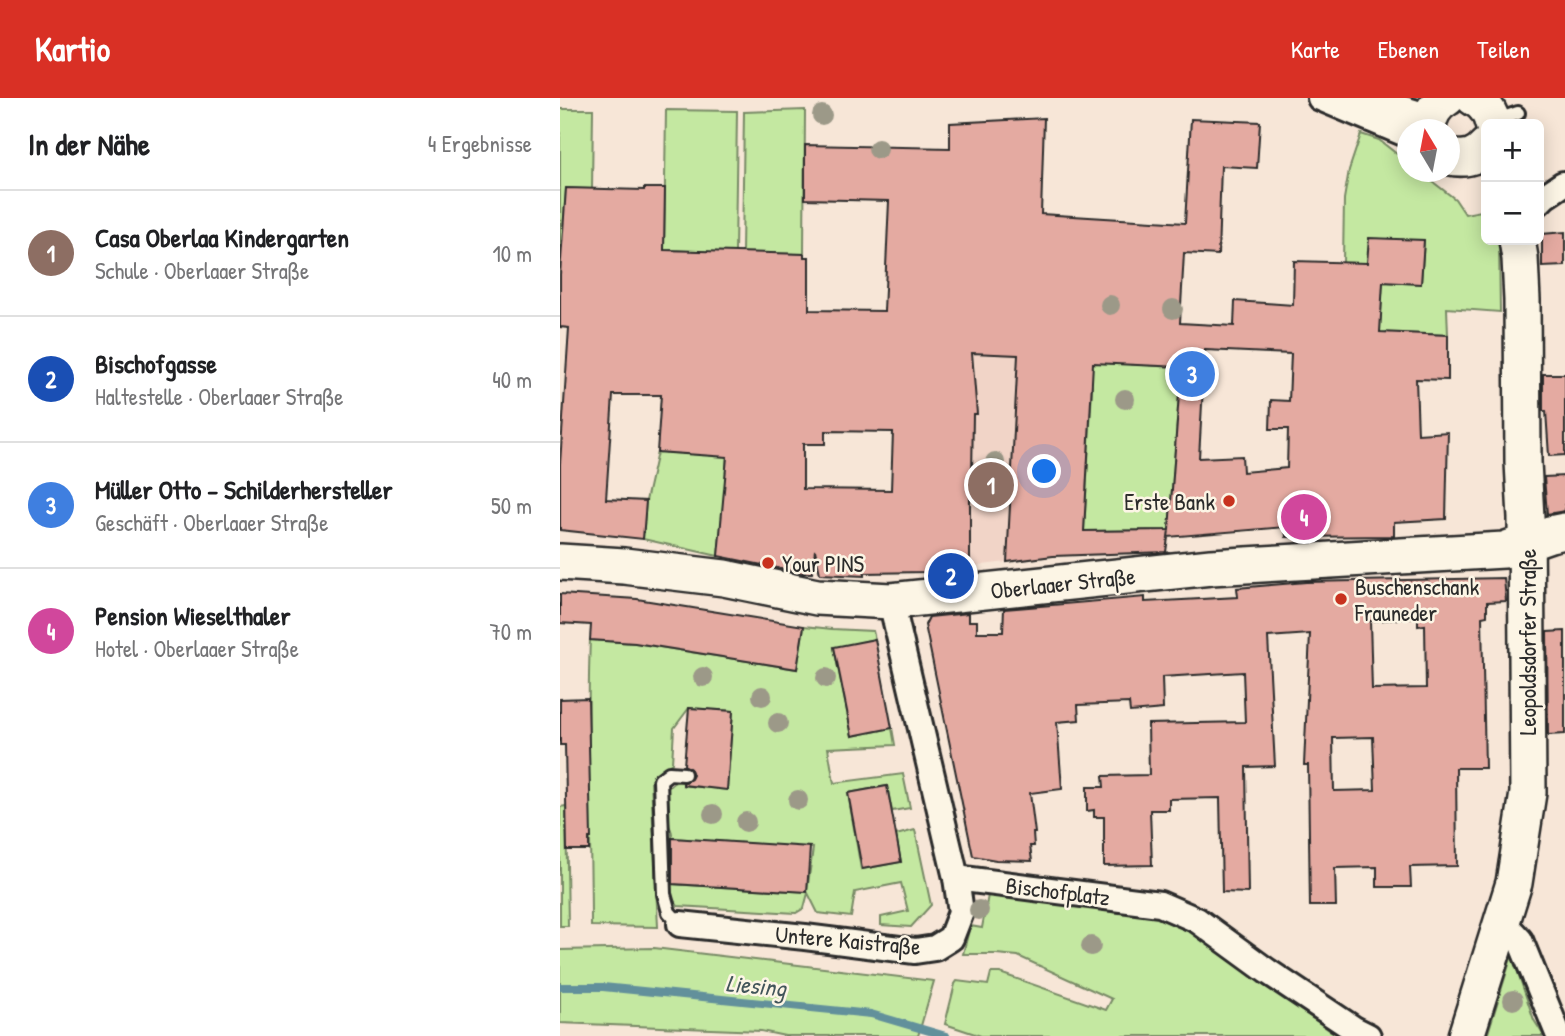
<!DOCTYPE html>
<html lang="de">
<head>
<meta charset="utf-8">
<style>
  body { margin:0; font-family:"Patrick Hand",sans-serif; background:#f2f2f2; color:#202124 }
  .controls { position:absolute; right:21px; top:21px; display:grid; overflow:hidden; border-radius:10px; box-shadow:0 4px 18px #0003 }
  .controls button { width:63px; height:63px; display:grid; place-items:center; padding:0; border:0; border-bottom:2px solid #e0e0e0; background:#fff; color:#202124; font:35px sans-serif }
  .compass { position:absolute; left:837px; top:21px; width:63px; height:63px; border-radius:50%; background:#fff; box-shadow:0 4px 18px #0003; rotate:350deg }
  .you { position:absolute; left:485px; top:374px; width:24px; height:24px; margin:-18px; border:5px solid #fff; border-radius:50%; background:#1a73e8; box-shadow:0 0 0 10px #1a73e833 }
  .badge { display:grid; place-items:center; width:46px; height:46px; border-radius:50%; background:#d93025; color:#fff; font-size:23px; font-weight:700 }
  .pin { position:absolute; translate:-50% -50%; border:4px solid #fff; box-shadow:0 2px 7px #0006 }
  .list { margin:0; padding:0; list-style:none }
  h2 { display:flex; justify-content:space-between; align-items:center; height:91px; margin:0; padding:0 28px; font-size:30px }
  h2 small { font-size:23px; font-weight:400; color:#757577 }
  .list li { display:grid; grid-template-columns:46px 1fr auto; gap:21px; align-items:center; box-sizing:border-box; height:126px; padding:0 28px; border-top:2px solid #e0e0e0 }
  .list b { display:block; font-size:26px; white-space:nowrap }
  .list p { margin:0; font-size:23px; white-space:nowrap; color:#757577 }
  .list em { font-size:23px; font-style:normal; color:#757577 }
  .map { position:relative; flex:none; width:1005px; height:938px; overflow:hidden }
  header { display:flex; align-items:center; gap:42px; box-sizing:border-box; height:98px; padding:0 35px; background:#d93025; color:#fff }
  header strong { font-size:33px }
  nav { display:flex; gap:38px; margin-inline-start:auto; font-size:24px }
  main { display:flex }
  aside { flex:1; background:#fff }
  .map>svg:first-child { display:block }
  .built { fill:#f1d4c7 }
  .green { fill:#c4e8a1; stroke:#788a66; stroke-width:2 }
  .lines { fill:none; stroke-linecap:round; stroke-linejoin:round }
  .stream { stroke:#62909b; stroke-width:8 }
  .building { fill:#e4aaa1; stroke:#2b2b2b; stroke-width:2; fill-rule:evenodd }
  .lane-casing { stroke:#2b2b2b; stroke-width:18 }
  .street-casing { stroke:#2b2b2b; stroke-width:30 }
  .secondary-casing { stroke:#2b2b2b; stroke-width:40 }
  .lane { stroke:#fcf5e5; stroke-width:12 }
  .street { stroke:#fcf5e5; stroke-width:24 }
  .secondary { stroke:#fcf5e5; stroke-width:35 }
  .tree { fill:#9c9988 }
  .poi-dot { fill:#c8321e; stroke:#fcf5e5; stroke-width:2.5 }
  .labels { text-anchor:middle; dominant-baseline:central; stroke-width:5; stroke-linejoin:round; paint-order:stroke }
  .poi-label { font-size:23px; fill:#2b2b2b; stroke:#fcf5e5; text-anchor:start }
  .street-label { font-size:23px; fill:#2b2b2b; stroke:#fcf5e5 }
  .water-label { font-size:24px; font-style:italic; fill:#42555a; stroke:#fcf5e5 }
</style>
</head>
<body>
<header>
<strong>Kartio</strong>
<nav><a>Karte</a><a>Ebenen</a><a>Teilen</a></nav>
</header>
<main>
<aside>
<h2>In der Nähe<small>4 Ergebnisse</small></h2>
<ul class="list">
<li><span class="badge" style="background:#8d6e63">1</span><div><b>Casa Oberlaa Kindergarten</b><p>Schule · Oberlaaer Straße</p></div><em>10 m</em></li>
<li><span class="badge" style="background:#1a4fb4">2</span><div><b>Bischofgasse</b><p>Haltestelle · Oberlaaer Straße</p></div><em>40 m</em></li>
<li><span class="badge" style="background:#3f7fe0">3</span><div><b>Müller Otto – Schilderhersteller</b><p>Geschäft · Oberlaaer Straße</p></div><em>50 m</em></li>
<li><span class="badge" style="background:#d1479c">4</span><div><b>Pension Wieselthaler</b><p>Hotel · Oberlaaer Straße</p></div><em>70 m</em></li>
</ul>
</aside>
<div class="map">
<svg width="1005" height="938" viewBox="0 0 1005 938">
  <rect width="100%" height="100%" fill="#f7e6d7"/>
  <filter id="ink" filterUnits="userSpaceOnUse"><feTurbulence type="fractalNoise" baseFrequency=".0143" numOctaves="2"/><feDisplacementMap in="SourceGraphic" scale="14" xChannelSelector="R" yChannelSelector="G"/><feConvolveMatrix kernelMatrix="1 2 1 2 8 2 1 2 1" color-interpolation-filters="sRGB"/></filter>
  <g filter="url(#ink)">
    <!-- built -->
    <polygon class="built" points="387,254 476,258 496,351 493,458 367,474 368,319"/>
    <!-- green -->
    <g class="green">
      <polygon points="0,11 33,11 32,91 6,90 0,177"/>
      <polygon points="106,12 177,13 175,155 104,152"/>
      <polygon points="245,12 244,156 182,155 184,14"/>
      <polygon points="801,36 819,42 847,64 848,74 860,74 895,101 905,116 921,113 926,122 926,142 938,142 939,143 940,214 887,210 888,237 833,235 819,243 823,184 861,186 864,143 810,141 807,165 783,165 784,101 789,72"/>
      <polygon points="530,264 621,269 609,432 524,433 532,291"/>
      <polygon points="170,292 165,389 158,458 83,441 86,403 97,354 129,356"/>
      <path d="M244 528 272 531 313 533 315 541 274 550 292 638 332 630 335 647 268 650 274 685 343 676 350 710 332 713 327 688 288 695 301 771 341 764 336 737 355 732 371 807 351 829 321 827V819L348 813 341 785 295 794 291 819 258 815 248 795 244 810 236 815 118 808 109 795 110 786 247 794 253 750 112 740C113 732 110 732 108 724 106 719 106 712 106 706 105 692 108 684 123 682V687L167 692 173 613 129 610 114 630 112 665 91 681 98 829 31 828C31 733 26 637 30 542L75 545 237 571Z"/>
      <polygon points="6,708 8,828 0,828 0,709"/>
      <polygon points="428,797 579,813 619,825 769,932 780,938 421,938 385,926 395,886 397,883 428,887 431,875 440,875 546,912 552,901 458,858 436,856 403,856 410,828 422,830"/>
      <polygon points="94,850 374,883 358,938 225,938 201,933 0,925 0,852"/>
      <polygon points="952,857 974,922 984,938 927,938"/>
    </g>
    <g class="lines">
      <!-- stream -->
      <polyline class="stream" points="0,889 43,889 311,916 386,938"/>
    </g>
    <!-- building -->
    <g class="building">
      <path d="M484 20 481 116 625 125 631 21 700 24 697 70 661 68 658 157 624 155 620 225 674 228 675 203 733 207 734 163 807 165 809 140 864 142 861 186 823 184 820 234 888 237V282L856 281 858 336 888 334 886 421 834 424V438L726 439 725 429 608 439 609 432 606 454 493 458 447 464 458 257 412 255 417 316H413L412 377H410V469L367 474 304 475V478L260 476 255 452 252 475H242L158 458 167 359 97 354 101 297H53L46 401 86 403 83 441 0 432V366L9 230 0 229V177L6 90 84 92V90H105L104 152 244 156V159H249V212L324 213 329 103 245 101V47L390 50V25ZM645 252 731 256 729 303 711 302 710 331H728L727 370 683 374 682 358 639 360ZM533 265 621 269 609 432 524 433ZM265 333 333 334 331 392 243 391V346H265Z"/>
      <polygon points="1005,134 1005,168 982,169 982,136"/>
      <polygon points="983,276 1005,276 1005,357 989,358 986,313 983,313"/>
      <polygon points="1005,378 1005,413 987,416 984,379"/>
      <path d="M944 480 946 503 927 504V518L922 519 925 670H896L897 768 850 769 851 789H817V769L775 770 776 808H750L748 667H744L750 536 708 539 715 668 686 669 688 795 662 794 660 700 609 701V712H590L592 767 544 768V719H534V712L527 713V689H544L543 678 589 677 588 626 685 624 683 574 602 579 603 611 570 614 569 605 518 607 519 622 497 624 502 691 470 695 475 735H473L474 748H470L472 763 436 762 413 758 365 527 369 519 409 515V523H417V534H443L444 511 585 499V504L678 499 677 490 746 484ZM858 520V528L865 527 866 590 812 591 810 523ZM813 639 815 692 774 693 773 640Z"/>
      <polygon points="0,496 77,501 244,528 237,571 75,545 30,542 31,527 0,525"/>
      <polygon points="1005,533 1005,636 988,637 987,534"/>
      <polygon points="315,541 332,630 292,638 274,549"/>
      <polygon points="28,600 31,740 29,740 29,752 7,752 5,647 0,647 0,601"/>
      <polygon points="129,610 173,613 167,692 123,687 123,685 131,681 133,677 131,672 124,667"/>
      <polygon points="327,688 341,764 302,771 288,695"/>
      <polygon points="112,740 250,749 247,794 112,786"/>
    </g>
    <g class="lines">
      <defs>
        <g id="lane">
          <polyline points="935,23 958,15"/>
          <polyline points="120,826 109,814 104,796 100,682 109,675 124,676"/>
        </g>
        <g id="street">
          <polyline points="760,0 848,37"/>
          <polyline points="794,0 834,8 870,19"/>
          <polyline points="979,104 985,98 1003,86"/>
          <polyline points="396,780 600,806 637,822 707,873 794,931 808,938"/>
          <polyline points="942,823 960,842 999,938"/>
          <polyline points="120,826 245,839 355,853 375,850 391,840 401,814 396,780 331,503"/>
        </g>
        <g id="secondary">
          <path d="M914 0C925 6 930 14 933 26"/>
          <path d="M868 32C869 18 874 7 887 0"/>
          <path d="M890 59C905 62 916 60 926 48"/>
          <polyline points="0,464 64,468 164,480 257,499 331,503 651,469 944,452 990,436 1005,433"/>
          <polyline points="906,938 954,785 968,695 966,420 963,364 962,202 960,160 957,142"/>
        </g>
      </defs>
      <!-- lane casing -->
      <use href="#lane" class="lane-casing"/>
      <!-- street casing -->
      <use href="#street" class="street-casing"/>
      <!-- secondary casing -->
      <use href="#secondary" class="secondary-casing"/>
      <!-- lane -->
      <use href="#lane" class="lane"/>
      <!-- street -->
      <use href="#street" class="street"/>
      <!-- secondary -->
      <use href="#secondary" class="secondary"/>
    </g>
    <!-- trees -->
    <g class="tree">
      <circle cx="262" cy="17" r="10"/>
      <circle cx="318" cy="51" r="10"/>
      <circle cx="550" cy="207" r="10"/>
      <circle cx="613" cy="211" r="10"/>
      <circle cx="565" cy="301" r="10"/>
      <circle cx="435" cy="364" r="10"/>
      <circle cx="143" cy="579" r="10"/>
      <circle cx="266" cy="580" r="10"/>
      <circle cx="202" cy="598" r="10"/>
      <circle cx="218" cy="625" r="10"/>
      <circle cx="238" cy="702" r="10"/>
      <circle cx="153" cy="716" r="10"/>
      <circle cx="186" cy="724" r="10"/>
      <circle cx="419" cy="812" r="10"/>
      <circle cx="531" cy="848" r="10"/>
      <circle cx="953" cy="902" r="10"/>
    </g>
  </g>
  <!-- markers -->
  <g class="poi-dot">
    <circle cx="669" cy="403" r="7"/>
    <circle cx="208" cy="465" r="7"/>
    <circle cx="781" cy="501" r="7"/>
  </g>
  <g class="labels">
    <!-- poi labels -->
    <g class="poi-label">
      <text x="655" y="403" text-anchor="end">Erste Bank</text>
      <text x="222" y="465">Your PINS</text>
      <text x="795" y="488">Buschenschank<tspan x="795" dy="26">Frauneder</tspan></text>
    </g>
    <!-- street labels -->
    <g class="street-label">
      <text transform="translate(503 485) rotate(-6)">Oberlaaer Straße</text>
      <text transform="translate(967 544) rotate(-90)">Leopoldsdorfer Straße</text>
      <text transform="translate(498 793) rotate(7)">Bischofplatz</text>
      <text transform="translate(288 842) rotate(5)">Untere Kaistraße</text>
    </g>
    <!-- water labels -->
    <g class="water-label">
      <text transform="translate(196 887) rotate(5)">Liesing</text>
    </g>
  </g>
</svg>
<div class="controls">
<button>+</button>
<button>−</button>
</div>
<svg class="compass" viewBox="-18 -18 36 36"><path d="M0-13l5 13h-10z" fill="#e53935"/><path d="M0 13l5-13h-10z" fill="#757577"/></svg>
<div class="you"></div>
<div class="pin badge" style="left:431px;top:387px;background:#8d6e63">1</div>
<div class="pin badge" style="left:391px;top:478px;background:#1a4fb4">2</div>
<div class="pin badge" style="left:632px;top:276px;background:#3f7fe0">3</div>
<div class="pin badge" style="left:744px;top:419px;background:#d1479c">4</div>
</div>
</main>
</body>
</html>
